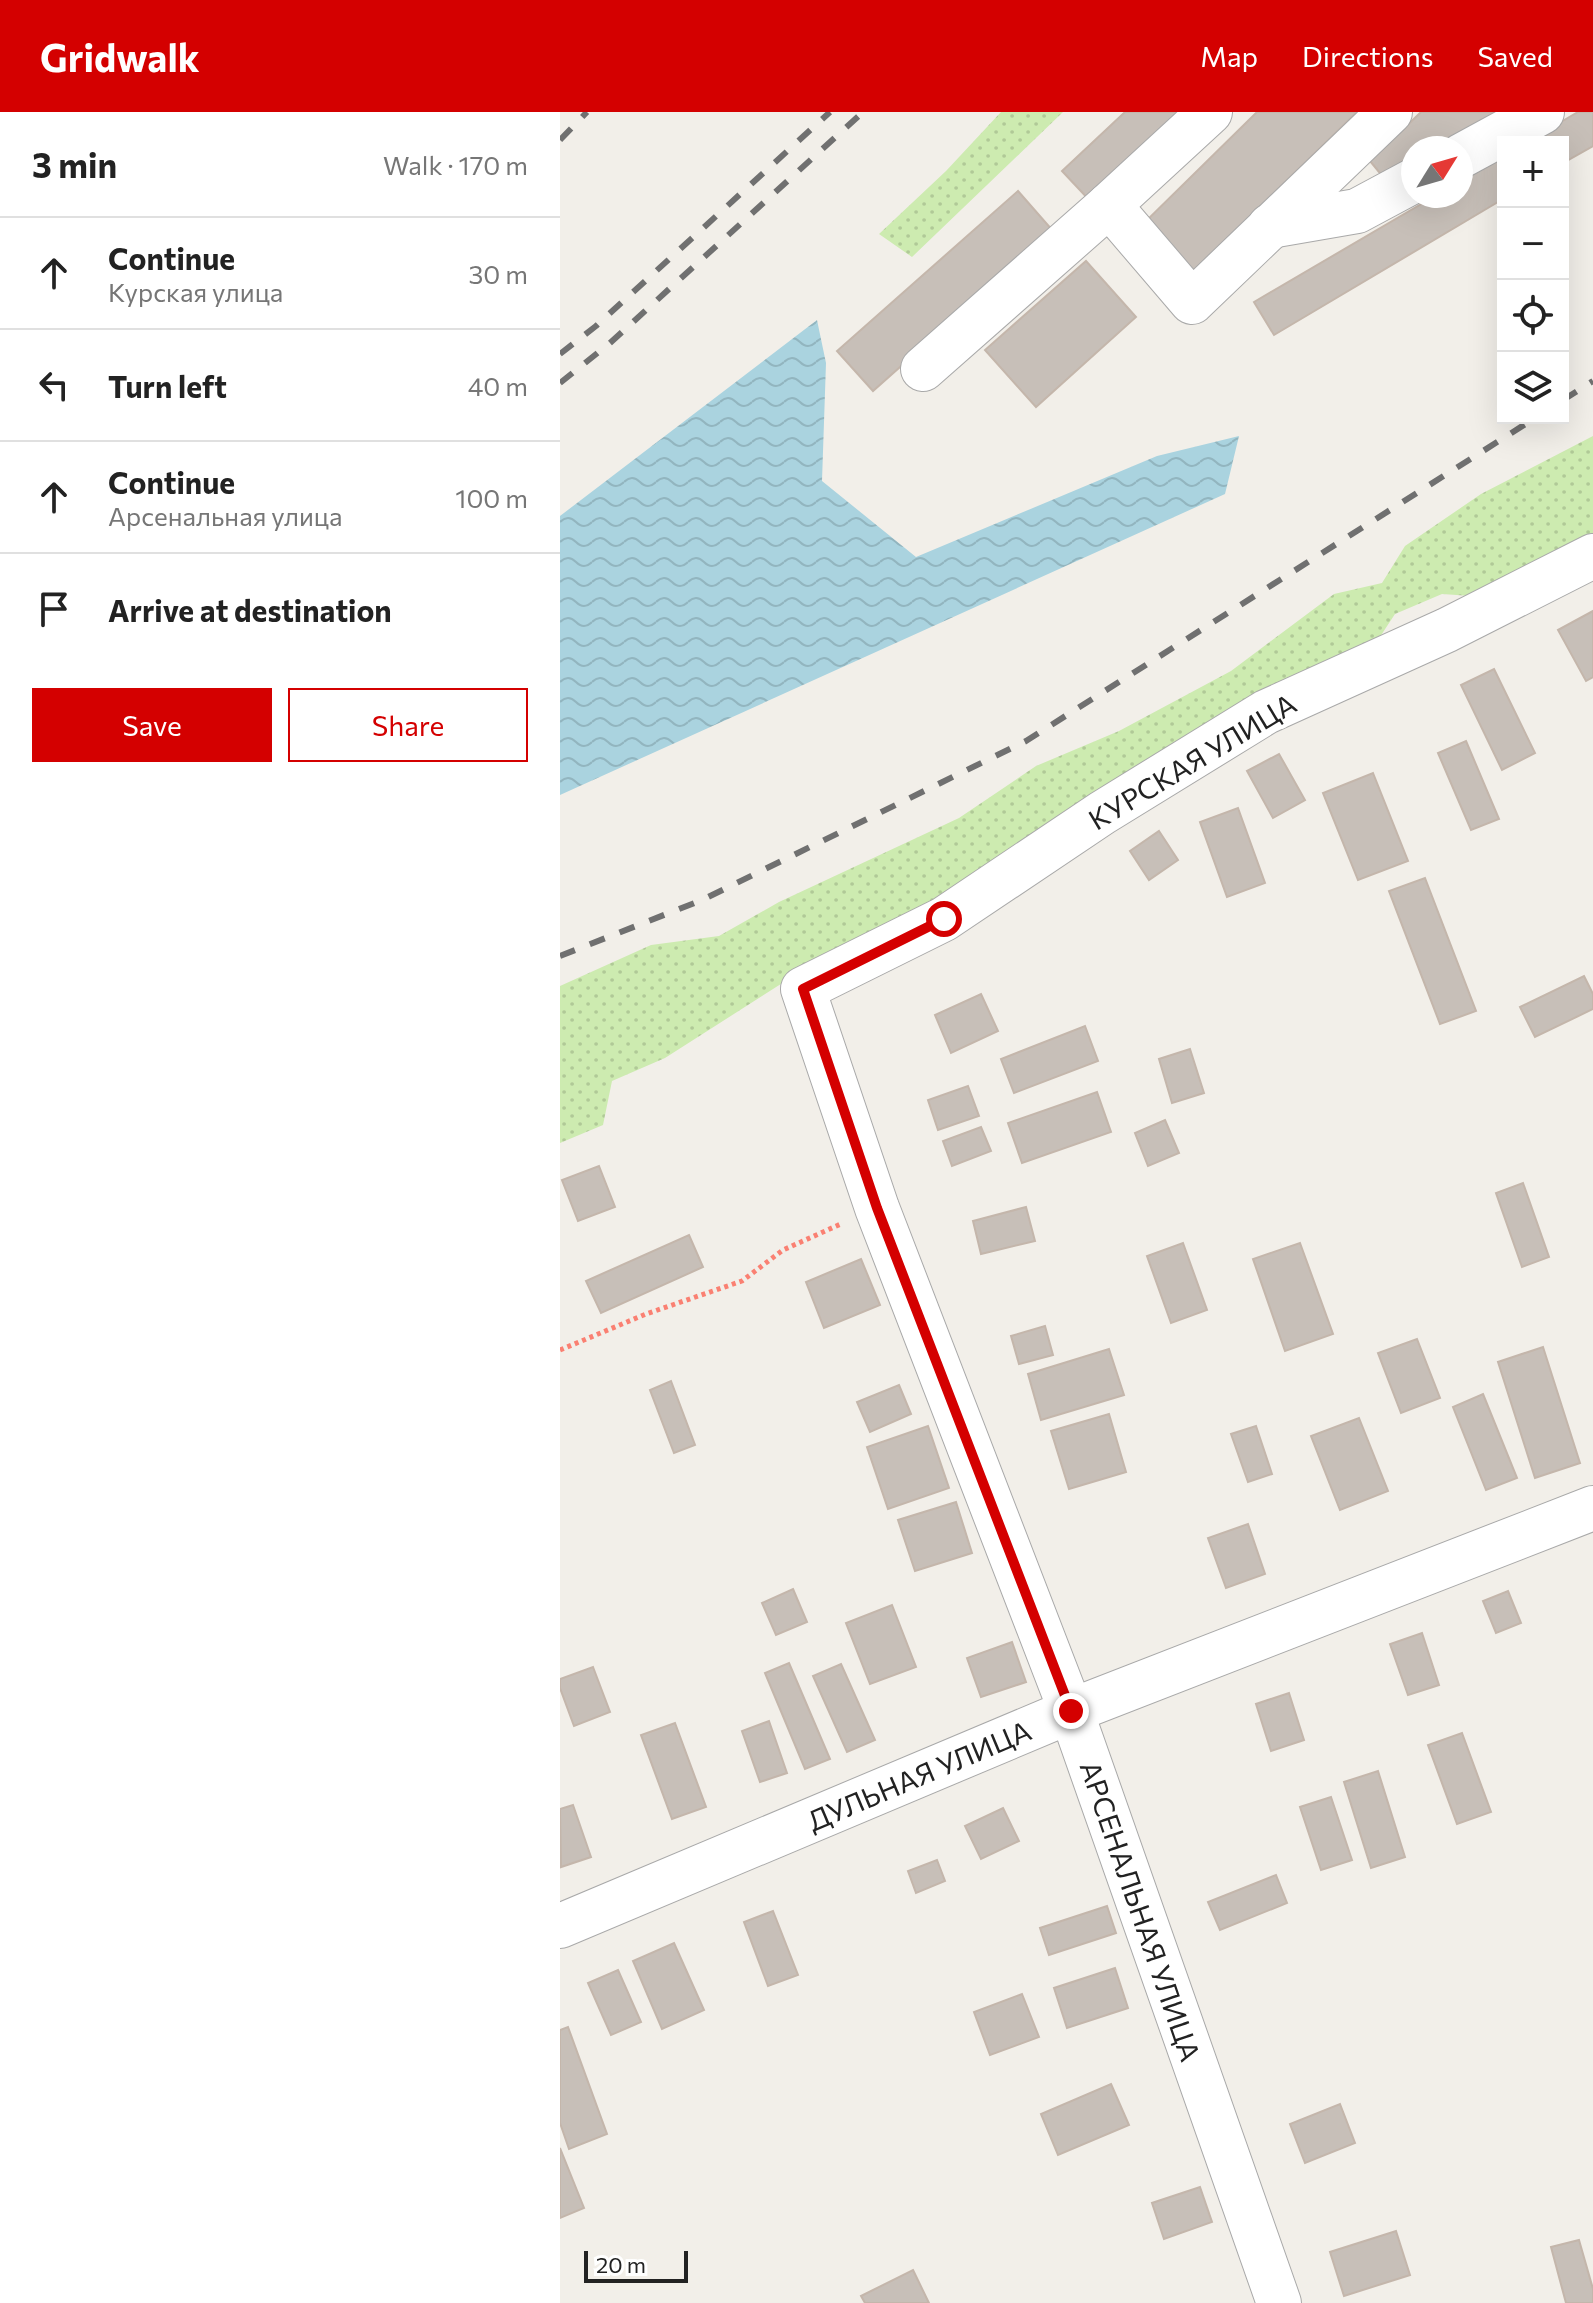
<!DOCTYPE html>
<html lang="en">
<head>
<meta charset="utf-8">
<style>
  body { margin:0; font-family:Commissioner,sans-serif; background:#f2f2f2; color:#222 }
  .controls { position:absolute; right:24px; top:24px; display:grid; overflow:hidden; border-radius:0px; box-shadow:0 8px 32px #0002 }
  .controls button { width:72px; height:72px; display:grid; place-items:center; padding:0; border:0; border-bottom:2px solid #e0e0e0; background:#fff; color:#222; font:40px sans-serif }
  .compass { position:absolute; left:841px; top:24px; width:72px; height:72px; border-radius:50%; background:#fff; box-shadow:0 8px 32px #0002; rotate:53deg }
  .scale { position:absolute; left:24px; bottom:20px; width:104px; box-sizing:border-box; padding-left:8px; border:4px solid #222; border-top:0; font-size:22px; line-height:28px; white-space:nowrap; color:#222; -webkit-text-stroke:6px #fff; paint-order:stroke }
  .stop { position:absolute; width:24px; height:24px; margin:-18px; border:6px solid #d40000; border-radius:50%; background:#fff }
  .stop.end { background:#d40000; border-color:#fff; box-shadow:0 2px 8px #0008 }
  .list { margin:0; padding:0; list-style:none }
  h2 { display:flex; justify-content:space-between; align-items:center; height:104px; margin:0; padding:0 32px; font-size:34px }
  h2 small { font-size:26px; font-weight:400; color:#767676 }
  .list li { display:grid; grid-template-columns:52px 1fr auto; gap:24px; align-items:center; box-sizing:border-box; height:112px; padding:0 32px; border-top:2px solid #e0e0e0 }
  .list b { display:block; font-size:30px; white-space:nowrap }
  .list p { margin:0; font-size:26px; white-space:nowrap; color:#767676 }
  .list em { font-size:26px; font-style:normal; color:#767676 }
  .actions { display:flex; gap:16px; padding:24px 32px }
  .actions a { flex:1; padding:18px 0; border:2px solid #d40000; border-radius:0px; text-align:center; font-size:28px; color:#d40000 }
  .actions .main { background:#d40000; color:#fff }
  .icon { flex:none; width:44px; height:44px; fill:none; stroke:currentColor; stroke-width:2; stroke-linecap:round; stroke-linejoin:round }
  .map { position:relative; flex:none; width:1033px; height:2191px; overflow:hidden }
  header { display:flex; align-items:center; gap:48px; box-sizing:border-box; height:112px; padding:0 40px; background:#d40000; color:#fff }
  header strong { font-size:38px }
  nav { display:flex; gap:44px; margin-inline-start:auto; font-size:28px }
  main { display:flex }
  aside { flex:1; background:#fff }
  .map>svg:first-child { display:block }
  .grass { fill:url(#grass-dots) }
  .water { fill:url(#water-waves) }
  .building { fill:#c7bfb8; stroke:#c4b6ab; stroke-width:2 }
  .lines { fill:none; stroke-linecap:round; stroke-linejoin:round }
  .minor-casing { stroke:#a9a9a9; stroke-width:46 }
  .path { stroke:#fa8072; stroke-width:5; stroke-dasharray:4 4; stroke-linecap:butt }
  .minor { stroke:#fff; stroke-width:44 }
  .rail { stroke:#707070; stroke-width:6; stroke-dasharray:16 16; stroke-linecap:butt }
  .route { stroke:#d40000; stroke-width:10 }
  .labels { text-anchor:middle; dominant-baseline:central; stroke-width:8; stroke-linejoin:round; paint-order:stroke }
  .street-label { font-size:28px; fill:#222; stroke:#fff }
</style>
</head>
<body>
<header>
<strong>Gridwalk</strong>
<nav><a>Map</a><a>Directions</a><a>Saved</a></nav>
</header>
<main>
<aside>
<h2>3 min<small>Walk · 170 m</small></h2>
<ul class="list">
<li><svg class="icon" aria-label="ahead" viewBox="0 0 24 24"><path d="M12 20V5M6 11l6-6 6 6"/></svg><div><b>Continue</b><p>Курская улица</p></div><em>30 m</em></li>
<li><svg class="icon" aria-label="left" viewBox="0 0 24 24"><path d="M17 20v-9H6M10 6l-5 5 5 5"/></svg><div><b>Turn left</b></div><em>40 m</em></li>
<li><svg class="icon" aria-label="ahead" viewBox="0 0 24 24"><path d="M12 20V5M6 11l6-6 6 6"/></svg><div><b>Continue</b><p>Арсенальная улица</p></div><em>100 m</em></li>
<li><svg class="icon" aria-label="arrive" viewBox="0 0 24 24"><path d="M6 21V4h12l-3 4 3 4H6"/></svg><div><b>Arrive at destination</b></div></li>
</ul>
<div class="actions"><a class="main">Save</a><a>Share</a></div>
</aside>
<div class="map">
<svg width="1033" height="2191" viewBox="0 0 1033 2191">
  <defs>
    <pattern id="grass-dots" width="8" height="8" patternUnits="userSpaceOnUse" patternTransform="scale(2)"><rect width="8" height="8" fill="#cdebb0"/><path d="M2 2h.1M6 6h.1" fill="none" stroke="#b0c997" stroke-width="1.8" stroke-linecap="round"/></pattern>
    <pattern id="water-waves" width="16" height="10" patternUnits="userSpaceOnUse" patternTransform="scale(2)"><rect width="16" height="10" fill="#aad3df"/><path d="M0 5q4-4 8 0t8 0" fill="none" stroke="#92b5bf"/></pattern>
  </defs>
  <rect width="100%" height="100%" fill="#f2efe9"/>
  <!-- grass -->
  <g class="grass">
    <polygon points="441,0 503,0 352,145 319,122 386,59"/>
    <polygon points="1033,324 1033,426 911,484 882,482 835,502 810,540 378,799 224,870 105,946 52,969 43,1013 0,1031 0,874 91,833 159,824 219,790 399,706 476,654 559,619 671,559 774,482 822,471 845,434 921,382"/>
  </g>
  <!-- water -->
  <polygon class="water" points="257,208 266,251 262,369 356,445 597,344 679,324 665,382 0,683 0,404"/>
  <!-- building -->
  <g class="building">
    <polygon points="565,0 630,0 533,92 502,59"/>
    <polygon points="697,0 797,0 628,165 580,115"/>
    <polygon points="861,0 951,0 889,36 853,36 853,57 828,71 810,49"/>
    <polygon points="1018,0 1033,0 1033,34 1003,51 1003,30 967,30"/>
    <polygon points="943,44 943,87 714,223 694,190 875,84 901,84 901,69"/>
    <polygon points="458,79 493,119 313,279 277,239"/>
    <polygon points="526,149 576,205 476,295 425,238"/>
    <polygon points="1033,499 1033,565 1026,569 998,518"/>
    <polygon points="934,557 975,641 942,658 901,573"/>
    <polygon points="906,629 939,707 911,718 878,641"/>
    <polygon points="719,642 745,688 713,706 687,659"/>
    <polygon points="813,661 848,749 798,768 763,681"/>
    <polygon points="678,696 705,771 667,785 640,710"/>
    <polygon points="599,719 618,748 589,768 570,739"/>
    <polygon points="865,766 916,899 880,912 829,779"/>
    <polygon points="1024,864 1033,882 1033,897 975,925 960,895"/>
    <polygon points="421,882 438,919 391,941 375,903"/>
    <polygon points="525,914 538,949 454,981 441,947"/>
    <polygon points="630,937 644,981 612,991 599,947"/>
    <polygon points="408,974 419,1004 378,1018 368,988"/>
    <polygon points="537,980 551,1020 462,1051 448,1011"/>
    <polygon points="605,1008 619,1041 588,1054 575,1021"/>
    <polygon points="421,1015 431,1039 392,1054 383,1029"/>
    <polygon points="39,1054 55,1095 18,1109 2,1068"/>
    <polygon points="963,1071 989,1145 962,1155 936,1081"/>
    <polygon points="466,1095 475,1129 421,1142 413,1109"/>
    <polygon points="129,1123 143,1155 41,1201 26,1169"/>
    <polygon points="623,1131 647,1198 611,1211 587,1144"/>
    <polygon points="740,1131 773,1222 725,1239 693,1147"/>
    <polygon points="301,1147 320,1193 264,1216 246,1170"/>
    <polygon points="485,1214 493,1243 459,1252 451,1224"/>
    <polygon points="857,1227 880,1286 841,1301 818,1241"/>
    <polygon points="983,1235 1020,1351 975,1366 938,1250"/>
    <polygon points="549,1237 564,1283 481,1308 468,1262"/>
    <polygon points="111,1269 135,1333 114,1341 90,1278"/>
    <polygon points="339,1273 351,1302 310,1320 297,1290"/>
    <polygon points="923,1282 957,1366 926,1378 893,1295"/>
    <polygon points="549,1302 566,1360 509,1377 491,1319"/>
    <polygon points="799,1306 828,1379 780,1398 751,1324"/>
    <polygon points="368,1314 389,1376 328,1397 307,1335"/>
    <polygon points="696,1314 712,1362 688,1370 671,1322"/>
    <polygon points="396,1390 412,1441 355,1459 338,1408"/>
    <polygon points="688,1412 705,1462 666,1476 648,1426"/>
    <polygon points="233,1477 247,1510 216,1523 202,1491"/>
    <polygon points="948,1479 961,1511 936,1521 923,1489"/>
    <polygon points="332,1493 356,1555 310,1572 286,1511"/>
    <polygon points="862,1521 879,1573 848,1583 830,1532"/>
    <polygon points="452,1530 466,1570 421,1585 407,1546"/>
    <polygon points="229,1551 270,1647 245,1657 205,1561"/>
    <polygon points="281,1552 315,1628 287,1640 253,1564"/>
    <polygon points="33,1555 50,1600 14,1614 0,1576 0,1567"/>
    <polygon points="729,1581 744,1628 711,1639 696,1592"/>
    <polygon points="209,1609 227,1661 200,1670 182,1619"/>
    <polygon points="115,1611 146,1695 112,1707 81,1623"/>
    <polygon points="902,1621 931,1700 897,1712 868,1633"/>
    <polygon points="818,1659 845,1745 811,1756 784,1670"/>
    <polygon points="771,1685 792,1748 761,1758 740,1695"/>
    <polygon points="13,1693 31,1745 1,1755 0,1697"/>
    <polygon points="443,1696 459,1729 421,1747 405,1714"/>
    <polygon points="377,1748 385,1769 356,1781 348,1759"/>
    <polygon points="716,1763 727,1791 660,1818 648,1790"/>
    <polygon points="547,1794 556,1821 489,1843 480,1816"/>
    <polygon points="213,1799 238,1863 208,1874 184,1810"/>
    <polygon points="114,1831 144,1898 102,1917 73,1849"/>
    <polygon points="555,1856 568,1896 507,1916 494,1876"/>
    <polygon points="58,1858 81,1910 51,1923 28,1871"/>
    <polygon points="462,1882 479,1925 430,1943 414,1900"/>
    <polygon points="8,1915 47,2022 9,2037 0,2011 0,1918"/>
    <polygon points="551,1972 569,2013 498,2043 481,2002"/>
    <polygon points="780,1992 795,2031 745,2051 730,2012"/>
    <polygon points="0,2036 24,2096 0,2106"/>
    <polygon points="640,2075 652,2110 604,2127 592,2091"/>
    <polygon points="836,2119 850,2163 784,2184 770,2140"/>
    <polygon points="1019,2128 1033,2177 1033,2191 1006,2191 991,2135"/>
    <polygon points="353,2158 369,2191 305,2191 301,2184"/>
  </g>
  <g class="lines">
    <defs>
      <g id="minor">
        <polyline points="650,0 549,93 632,190 830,0"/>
        <polyline points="901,44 982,0"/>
        <polyline points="710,114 797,99 853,69"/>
        <polyline points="363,257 549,93"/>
        <polyline points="0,1814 511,1599 1033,1396"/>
        <polyline points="719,2191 511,1599 317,1096 243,877 384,807 542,701 706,600 887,518 1033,444"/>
      </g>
    </defs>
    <!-- minor casing -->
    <use href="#minor" class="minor-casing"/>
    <!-- path -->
    <polyline class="path" points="0,1238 86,1202 182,1169 223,1138 283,1111"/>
    <!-- minor -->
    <use href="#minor" class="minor"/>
    <!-- rail -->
    <g class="rail">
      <polyline points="0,28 27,0"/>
      <polyline points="0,242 36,214 270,0"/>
      <polyline points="0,271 50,231 303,0"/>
      <polyline points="1003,288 1033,269"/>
      <polyline points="0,844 142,788 466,629 975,306"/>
    </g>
  </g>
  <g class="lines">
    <!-- route -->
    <polyline class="route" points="384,807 243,877 317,1096 511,1599"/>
  </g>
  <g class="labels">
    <!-- street labels -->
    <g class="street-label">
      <text transform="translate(632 649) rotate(-31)">КУРСКАЯ УЛИЦА</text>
      <text transform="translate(359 1663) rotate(-23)">ДУЛЬНАЯ УЛИЦА</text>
      <text transform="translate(581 1799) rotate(71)">АРСЕНАЛЬНАЯ УЛИЦА</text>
    </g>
  </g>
</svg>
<div class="controls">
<button>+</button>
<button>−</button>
<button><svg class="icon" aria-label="locate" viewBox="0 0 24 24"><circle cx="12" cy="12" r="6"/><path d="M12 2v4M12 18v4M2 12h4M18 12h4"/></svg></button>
<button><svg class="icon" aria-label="layers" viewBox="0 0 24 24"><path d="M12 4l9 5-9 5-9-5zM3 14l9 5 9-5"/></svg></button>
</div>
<svg class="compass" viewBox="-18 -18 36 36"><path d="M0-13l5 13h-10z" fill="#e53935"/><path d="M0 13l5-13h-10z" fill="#767676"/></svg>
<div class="scale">20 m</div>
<div class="stop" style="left:384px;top:807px"></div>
<div class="stop end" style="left:511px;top:1599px"></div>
</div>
</main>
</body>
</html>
